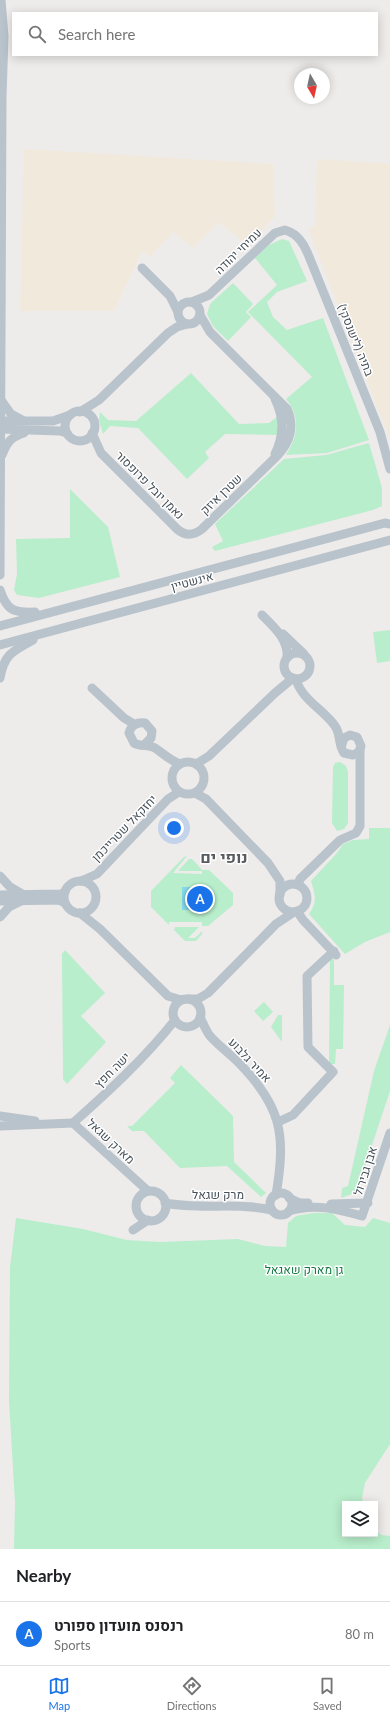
<!DOCTYPE html>
<html lang="en">
<head>
<meta charset="utf-8">
<style>
  body { margin:0; font-family:Lato,Heebo,sans-serif; background:#f2f2f2; color:#202124 }
  .controls { position:absolute; right:12px; bottom:12px; display:grid; overflow:hidden; border-radius:0px; box-shadow:0 2px 10px #0003 }
  .controls button { width:36px; height:36px; display:grid; place-items:center; padding:0; border:0; border-bottom:1px solid #e0e0e0; background:#fff; color:#202124; font:20px sans-serif }
  .compass { position:absolute; left:294px; top:68px; width:36px; height:36px; border-radius:50%; background:#fff; box-shadow:0 2px 10px #0003; rotate:171deg }
  .you { position:absolute; left:174px; top:828px; width:14px; height:14px; margin:-10px; border:3px solid #fff; border-radius:50%; background:#1a73e8; box-shadow:0 0 0 6px #1a73e833 }
  .badge { display:grid; place-items:center; width:26px; height:26px; border-radius:50%; background:#1a73e8; color:#fff; font-size:13px; font-weight:700 }
  .pin { position:absolute; translate:-50% -50%; border:2px solid #fff; box-shadow:0 1px 4px #0006 }
  .list { margin:0; padding:0; list-style:none }
  h2 { display:flex; justify-content:space-between; align-items:center; height:52px; margin:0; padding:0 16px; font-size:17px }
  h2 small { font-size:13px; font-weight:400; color:#757577 }
  .list li { display:grid; grid-template-columns:26px 1fr auto; gap:12px; align-items:center; box-sizing:border-box; height:64px; padding:0 16px; border-top:1px solid #e0e0e0 }
  .list b { display:block; font-size:15px; white-space:nowrap }
  .list p { margin:0; font-size:13px; white-space:nowrap; color:#757577 }
  .list em { font-size:13px; font-style:normal; color:#757577 }
  .icon { flex:none; width:22px; height:22px; fill:none; stroke:currentColor; stroke-width:2; stroke-linecap:round; stroke-linejoin:round }
  .map { position:relative; flex:none; width:390px; height:1549px; overflow:hidden }
  .search { position:absolute; background:#fff; box-shadow:0 2px 10px #0003; left:12px; right:12px; top:12px; height:44px; display:flex; align-items:center; gap:10px; box-sizing:border-box; padding:0 14px; border-radius:0px; color:#757577; font-size:15px }
  .sheet { height:116px; background:#fff }
  nav { display:flex; justify-content:space-around; align-items:center; box-sizing:border-box; height:56px; border-top:1px solid #e0e0e0; background:#fff; font-size:11px; color:#757577 }
  nav a { display:grid; justify-items:center; gap:2px }
  nav .on { color:#1a73e8 }
  .map>svg:first-child { display:block }
  .green { fill:#b8eecb }
  .sand { fill:#f1e9db }
  .water { fill:#84d9eb }
  .lines { fill:none; stroke-linecap:round; stroke-linejoin:round }
  .minor { stroke:#b9c3cb; stroke-width:9 }
  .labels { text-anchor:middle; dominant-baseline:central; stroke-width:3; stroke-linejoin:round; paint-order:stroke }
  .street-label { font-size:12px; fill:#444f58; stroke:#fff }
  .park-label { font-size:12px; fill:#167844; stroke:#fff }
  .district-label { font-size:16px; font-weight:bold; fill:#585c60; stroke:#fff }
</style>
</head>
<body>
<div class="map">
<svg width="390" height="1549" viewBox="0 0 390 1549">
  <rect width="100%" height="100%" fill="#eeebeb"/>
  <!-- green -->
  <g class="green">
    <path d="M282 239 289 241 307 281 277 292 267 302 273 317 287 330 323 318 369 440 327 453 286 455C298 436 301 417 286 399L312 377 248 312 277 285 255 258 269 245Z"/>
    <polygon points="233,283 253,304 246,312 251,317 228,341 213,326 207,314 210,304"/>
    <polygon points="191,373 239,424 269,423 277,417 277,435 225,434 205,452 209,458 187,479 138,428 110,426 103,434 99,420 100,412 108,420 136,421"/>
    <polygon points="369,443 382,488 382,506 373,510 215,551 212,547 223,541 215,524 284,459 326,455"/>
    <polygon points="70,489 108,527 120,577 39,598 17,595 14,590 17,574 16,539 70,538"/>
    <polygon points="390,630 390,661 377,663 373,632"/>
    <polygon points="340,762 346,766 348,772 348,823 344,829 337,831 332,823 333,767 335,763"/>
    <path d="M369 828H390V932L365 942 345 954 309 914C318 901 315 895 311 881L337 853 343 844 353 840 369 839Z"/>
    <polygon points="187,856 173,873 202,874 202,871 178,871 189,859 192,859 202,870 209,870 233,893 233,905 208,926 202,926 202,922 169,922 169,925 151,907 151,891 184,857"/>
    <polygon points="175,927 199,927 188,938 195,938 202,931 202,934 196,941 185,941 174,930"/>
    <polygon points="65,950 105,993 81,1016 106,1042 67,1084 63,1079 62,954"/>
    <polygon points="330,959 334,959 334,985 344,985 343,1049 336,1049 335,1064 329,1064"/>
    <polygon points="264,1002 273,1012 263,1021 254,1011"/>
    <polygon points="278,1015 282,1015 282,1042 271,1027"/>
    <polygon points="390,1025 390,1091 358,1187 352,1194 341,1198 342,1188 348,1186 374,1071"/>
    <polygon points="181,1065 233,1116 234,1162 266,1193 261,1197 227,1166 180,1168 144,1131 132,1131 127,1126 132,1126 175,1083 170,1078"/>
    <polygon points="313,1213 332,1213 345,1225 365,1227 373,1218 390,1223 390,1444 365,1483 362,1498 364,1504 345,1504 345,1534 375,1534 375,1530 381,1535 390,1536 390,1549 14,1549 15,1503 9,1400 10,1267 16,1218 83,1229 127,1240 160,1242 238,1239 265,1246 286,1247 288,1223 296,1216"/>
  </g>
  <!-- sand -->
  <g class="sand">
    <polygon points="24,149 273,164 275,216 248,246 219,222 193,248 173,232 150,257 142,251 114,311 20,311"/>
    <polygon points="317,159 390,164 390,440 308,228 315,226"/>
  </g>
  <!-- water -->
  <polygon class="water" points="182,887 195,887 195,902 198,903 198,910 182,910"/>
  <g class="lines">
    <!-- minor -->
    <g class="minor">
      <polyline points="142,268 170,296 178,312"/>
      <circle cx="189" cy="313" r="11"/>
      <path d="M192 302 209 295 275 233 285 230C299 234 305 246 310 259L380 432 390 469"/>
      <path d="M275 399C284 417 284 436 275 454"/>
      <polyline points="1,400 11,414 22,420"/>
      <circle cx="80" cy="426" r="15"/>
      <polyline points="80,412 99,400 168,333 177,327 187,324"/>
      <polyline points="0,421 53,421 70,415"/>
      <polyline points="0,429 60,431 67,433"/>
      <path d="M92 433 101 453 177 529C185 536 193 536 202 529L278 455C290 442 295 426 287 409L210 332 200 315"/>
      <path d="M2 455C7 442 11 437 24 433"/>
      <polyline points="0,575 2,96 4,36 1,0"/>
      <path d="M0 590C7 611 14 613 35 612"/>
      <path d="M262 615C274 627 289 640 287 658"/>
      <polyline points="0,626 385,523 390,524"/>
      <polyline points="283,634 304,654"/>
      <polyline points="0,645 390,540"/>
      <circle cx="297" cy="666" r="13"/>
      <path d="M0 678C4 654 13 651 33 640"/>
      <path d="M296 679C301 699 324 710 335 726 341 734 338 745 344 753L353 755 359 752 361 746 357 737 350 735 344 738 341 747"/>
      <polyline points="92,688 124,718 134,724"/>
      <path d="M145 744 151 738 152 731 145 723C137 722 131 725 129 733L134 743C141 747 148 744 155 748 164 754 169 760 180 764"/>
      <circle cx="188" cy="778" r="16"/>
      <polyline points="196,764 209,756 275,693 293,678"/>
      <polyline points="195,793 206,799 268,863 280,881 280,895"/>
      <polyline points="0,876 10,887 22,894"/>
      <polyline points="81,881 97,874 168,799 179,792"/>
      <circle cx="80" cy="897" r="16"/>
      <circle cx="293" cy="898" r="14"/>
      <polyline points="298,885 300,879 340,840 356,833 360,826 360,749"/>
      <polyline points="0,895 61,894 65,892"/>
      <polyline points="0,901 59,900 65,903"/>
      <polyline points="297,911 303,920 336,955"/>
      <polyline points="80,913 100,929 168,996 181,1000"/>
      <polyline points="0,917 9,907 21,901"/>
      <polyline points="188,999 198,999 208,993 276,924 294,912"/>
      <circle cx="187" cy="1013" r="14"/>
      <path d="M200 1017C203 1023 206 1031 210 1036 219 1046 230 1054 239 1063 282 1107 286 1135 276 1195"/>
      <polyline points="0,1116 35,1121"/>
      <polyline points="278,1122 293,1115 333,1072 308,1047 307,976 334,951"/>
      <path d="M73 1123C109 1091 145 1058 175 1020"/>
      <polyline points="73,1123 148,1191"/>
      <polyline points="0,1126 73,1123"/>
      <circle cx="151" cy="1206" r="15"/>
      <circle cx="281" cy="1204" r="11"/>
      <polyline points="289,1198 300,1203 308,1203"/>
      <path d="M165 1203C200 1210 237 1202 272 1210"/>
      <polyline points="331,1204 368,1203"/>
      <path d="M289 1211C315 1203 337 1209 362 1216L390 1133"/>
      <polyline points="133,1230 148,1220"/>
    </g>
  </g>
  <g class="labels">
    <!-- street labels -->
    <g class="street-label">
      <text transform="translate(238 251) rotate(-44)">עמיחי יהודה</text>
      <text transform="translate(356 340) rotate(68)">בתיה (לישנסקי)</text>
      <text transform="translate(150 485) rotate(45)">נאמן יובל פרופסור</text>
      <text transform="translate(221 494) rotate(-44)">שטרן איזק</text>
      <text transform="translate(192 581) rotate(-15)">אינשטיין</text>
      <text transform="translate(124 828) rotate(-46)">יחזקאל שטרייכמן</text>
      <text transform="translate(250 1060) rotate(47)">אמיר גלבוע</text>
      <text transform="translate(112 1070) rotate(-45)">ישה חפץ</text>
      <text transform="translate(111 1141) rotate(43)">מארק שגאל</text>
      <text transform="translate(365 1171) rotate(-72)">אבן גבירול</text>
      <text x="218" y="1194">מרק שגאל</text>
    </g>
    <!-- park labels -->
    <g class="park-label">
      <text x="304" y="1269">גן מארק שאגאל</text>
    </g>
    <!-- district labels -->
    <g class="district-label">
      <text x="224" y="856">נופי ים</text>
    </g>
  </g>
</svg>
<div class="controls">
<button><svg class="icon" aria-label="layers" viewBox="0 0 24 24"><path d="M12 4l9 5-9 5-9-5zM3 14l9 5 9-5"/></svg></button>
</div>
<svg class="compass" viewBox="-18 -18 36 36"><path d="M0-13l5 13h-10z" fill="#e53935"/><path d="M0 13l5-13h-10z" fill="#757577"/></svg>
<div class="you"></div>
<div class="pin badge" style="left:200px;top:899px">A</div>
<div class="search"><svg class="icon" aria-label="search" viewBox="0 0 24 24"><circle cx="10" cy="10" r="6"/><path d="M15 15l6 6"/></svg>Search here</div>
</div>
<section class="sheet">
<h2>Nearby<small></small></h2>
<ul class="list">
<li><span class="badge">A</span><div><b>רנסנס מועדון ספורט</b><p>Sports</p></div><em>80 m</em></li>
</ul>
</section>
<nav>
<a class="on"><svg class="icon" aria-label="map" viewBox="0 0 24 24"><path d="M3 6l6-2 6 2 6-2v14l-6 2-6-2-6 2zM9 4v14M15 6v14"/></svg>Map</a>
<a><svg class="icon" aria-label="directions" viewBox="0 0 24 24"><path d="M12 3l9 9-9 9-9-9zM9 14v-3h6M13 9l2 2-2 2"/></svg>Directions</a>
<a><svg class="icon" aria-label="saved" viewBox="0 0 24 24"><path d="M7 4h10v16l-5-4-5 4z"/></svg>Saved</a>
</nav>
</body>
</html>
